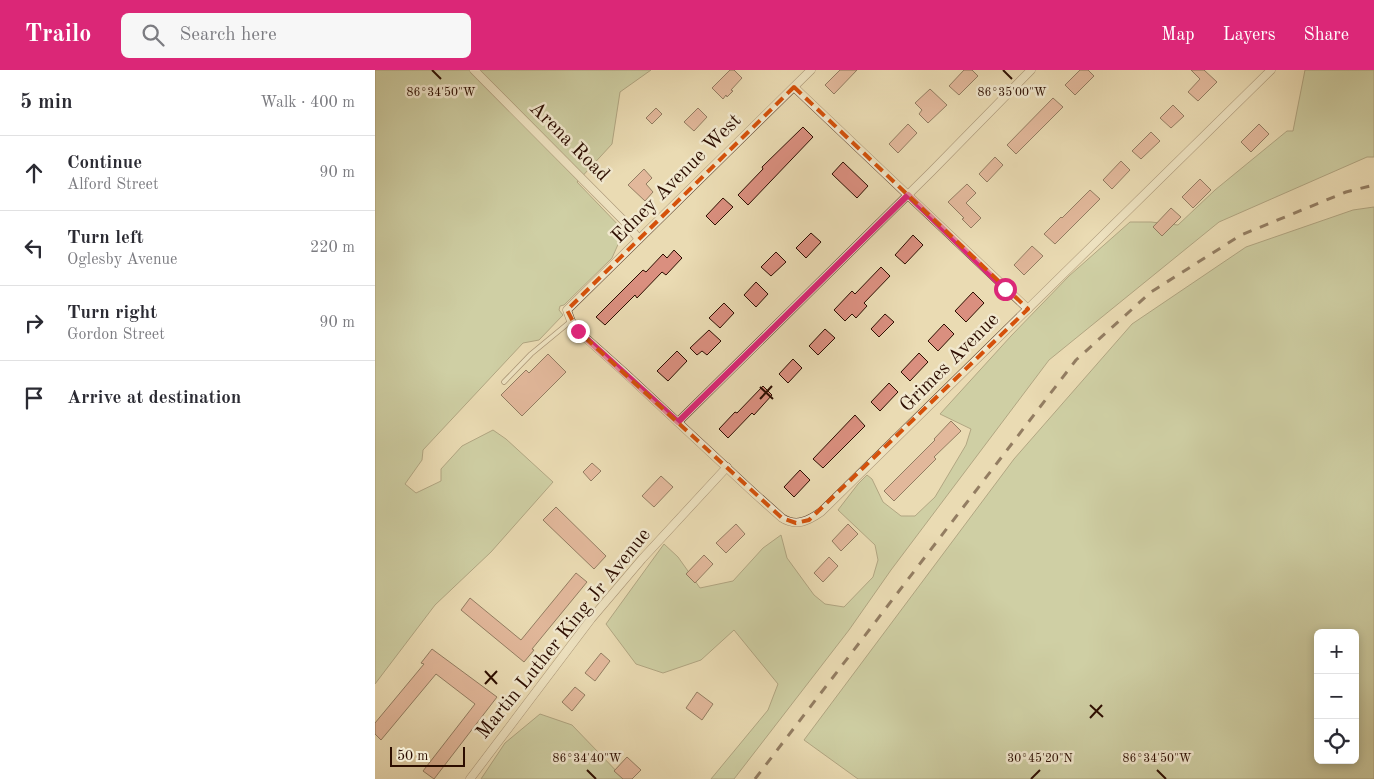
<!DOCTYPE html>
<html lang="en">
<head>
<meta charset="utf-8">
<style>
  body { margin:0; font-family:"Old Standard TT",serif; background:#f7f7f7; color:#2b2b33 }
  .controls { position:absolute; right:15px; bottom:15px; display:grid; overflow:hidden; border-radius:8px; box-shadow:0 2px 8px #0003 }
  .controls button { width:45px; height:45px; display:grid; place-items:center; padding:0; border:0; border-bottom:1px solid #e1e1e2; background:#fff; color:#2b2b33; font:25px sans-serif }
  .scale { position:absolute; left:15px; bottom:12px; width:75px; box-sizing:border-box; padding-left:5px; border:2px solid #2c0d00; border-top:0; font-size:14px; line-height:18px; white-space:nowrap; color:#2c0d00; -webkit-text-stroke:4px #f1e8ce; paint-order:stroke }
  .stop { position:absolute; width:15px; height:15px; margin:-11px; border:4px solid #db2777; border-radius:50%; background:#fff }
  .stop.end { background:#db2777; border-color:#fff; box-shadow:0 1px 5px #0008 }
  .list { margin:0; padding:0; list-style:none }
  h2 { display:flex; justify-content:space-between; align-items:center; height:65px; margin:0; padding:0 20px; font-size:21px }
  h2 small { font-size:16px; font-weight:400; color:#7c7c81 }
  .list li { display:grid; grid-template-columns:32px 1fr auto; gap:15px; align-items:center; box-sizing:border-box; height:75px; padding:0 20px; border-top:1px solid #e1e1e2 }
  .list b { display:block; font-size:19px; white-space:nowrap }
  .list p { margin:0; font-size:16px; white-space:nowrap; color:#7c7c81 }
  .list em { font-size:16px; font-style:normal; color:#7c7c81 }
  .icon { flex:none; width:28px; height:28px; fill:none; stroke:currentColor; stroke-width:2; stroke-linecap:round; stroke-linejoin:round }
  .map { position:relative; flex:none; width:999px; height:709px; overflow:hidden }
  header { display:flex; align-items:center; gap:30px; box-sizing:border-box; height:70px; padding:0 25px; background:#db2777; color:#fff }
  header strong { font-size:24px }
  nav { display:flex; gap:28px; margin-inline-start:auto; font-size:18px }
  .search { width:350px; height:45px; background:#f7f7f7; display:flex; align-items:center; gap:12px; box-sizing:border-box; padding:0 18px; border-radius:8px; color:#7c7c81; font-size:19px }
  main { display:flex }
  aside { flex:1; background:#fff }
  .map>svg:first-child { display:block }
  .green { fill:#b0c192; stroke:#6e6749; fill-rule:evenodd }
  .building { fill:#da8f7f; stroke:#2c0d00 }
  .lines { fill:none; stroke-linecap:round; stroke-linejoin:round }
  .service-casing { stroke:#5c402d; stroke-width:5.5 }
  .minor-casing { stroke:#5c402d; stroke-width:9 }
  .service { stroke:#f1e8ce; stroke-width:4 }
  .minor { stroke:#f1e8ce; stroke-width:8 }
  .rail { stroke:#2c0d00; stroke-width:3; stroke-dasharray:9 9; stroke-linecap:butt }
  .route { stroke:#db2777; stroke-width:6 }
  .marked { fill:none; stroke:#d5510b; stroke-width:4; stroke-dasharray:10 6; stroke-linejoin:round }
  .ticks { fill:none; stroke:#2c0d00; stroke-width:2 }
  .labels { text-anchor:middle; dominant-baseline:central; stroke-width:5; stroke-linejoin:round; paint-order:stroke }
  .street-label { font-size:20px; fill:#2c0d00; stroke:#f1e8ce }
  .ticks-label { font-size:12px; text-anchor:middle; fill:#2c0d00; stroke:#f1e8ce; stroke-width:5; stroke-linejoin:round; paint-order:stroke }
</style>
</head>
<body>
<header>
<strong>Trailo</strong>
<div class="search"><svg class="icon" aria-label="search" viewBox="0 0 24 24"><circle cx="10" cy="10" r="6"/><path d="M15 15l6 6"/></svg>Search here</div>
<nav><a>Map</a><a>Layers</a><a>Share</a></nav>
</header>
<main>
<aside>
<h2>5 min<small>Walk · 400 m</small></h2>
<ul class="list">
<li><svg class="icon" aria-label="ahead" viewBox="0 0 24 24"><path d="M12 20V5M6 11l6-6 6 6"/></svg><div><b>Continue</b><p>Alford Street</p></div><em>90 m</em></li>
<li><svg class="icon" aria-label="left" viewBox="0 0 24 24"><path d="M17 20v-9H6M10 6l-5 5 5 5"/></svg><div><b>Turn left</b><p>Oglesby Avenue</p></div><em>220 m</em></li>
<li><svg class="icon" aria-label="right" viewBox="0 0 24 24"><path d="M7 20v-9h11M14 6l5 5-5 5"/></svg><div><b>Turn right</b><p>Gordon Street</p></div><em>90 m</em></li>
<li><svg class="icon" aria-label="arrive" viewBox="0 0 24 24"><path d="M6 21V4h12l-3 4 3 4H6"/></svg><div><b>Arrive at destination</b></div></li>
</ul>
</aside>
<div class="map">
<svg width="999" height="709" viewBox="0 0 999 709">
  <rect width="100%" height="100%" fill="#eadbb3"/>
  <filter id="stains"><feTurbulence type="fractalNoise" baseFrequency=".004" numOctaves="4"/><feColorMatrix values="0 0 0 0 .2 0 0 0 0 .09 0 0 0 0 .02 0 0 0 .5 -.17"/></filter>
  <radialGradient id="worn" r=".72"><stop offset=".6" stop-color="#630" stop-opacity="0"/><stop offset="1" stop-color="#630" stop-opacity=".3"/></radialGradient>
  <!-- green -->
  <g class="green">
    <polygon points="0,0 276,0 245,22 237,74 202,112 249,161 237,188 189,235 185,236 184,240 188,245 164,270 148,273 48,380 47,390 30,414 41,423 66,411 66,399 87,376 118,360 131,369 178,412 116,482 60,535 0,614"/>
    <polygon points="930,0 999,0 999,87 992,87 844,152 674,290 516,500 474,560 359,709 336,709 393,640 403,614 359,560 326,590 288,603 261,594 231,554 289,474 303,487 325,518 358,511 388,478 406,465 412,488 439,525 450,534 469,537 498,507 503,490 500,475 463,440 483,414 492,405 497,409 508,432 526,446 540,446 560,427 591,375 596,359 565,344 636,266 694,206 755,152 776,152 803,155 840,120 912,61 918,61"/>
    <path d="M999 137V709H483L429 670 639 389 757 254 871 177 978 140ZM943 563H980V690H943Z"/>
    <polygon points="165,644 197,655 249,709 106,709 130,673"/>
  </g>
  <!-- building -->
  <g class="building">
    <polygon points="355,0 359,0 367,8 356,20 358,21 352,27 351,25 348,29 337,18"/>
    <polygon points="465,0 482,0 459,24 450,15"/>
    <polygon points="589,0 597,0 603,6 584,25 574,16"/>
    <polygon points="705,0 713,0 719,6 700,25 690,15"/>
    <polygon points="816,0 829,0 842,12 823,31 813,22 825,9"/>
    <polygon points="555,19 572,35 553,53 544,44 547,40 540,33"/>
    <polygon points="678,28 688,37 641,84 632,75"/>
    <polygon points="798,35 809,46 796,58 785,48"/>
    <polygon points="281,38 287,44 277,54 271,48"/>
    <polygon points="323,38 332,47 319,61 309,52"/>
    <polygon points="533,54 542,63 523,83 514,74"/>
    <polygon points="884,54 894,64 876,82 866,72"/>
    <polygon points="428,57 438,67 373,135 363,125 388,99 387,97"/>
    <polygon points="776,62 785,71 766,89 757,81"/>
    <polygon points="620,87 628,95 612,112 604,104"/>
    <polygon points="746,91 755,100 737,119 728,110"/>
    <polygon points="468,92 493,116 482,128 457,104"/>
    <polygon points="269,99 277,108 271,114 278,122 270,131 253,115"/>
    <polygon points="825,109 836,120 818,138 807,127"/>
    <polygon points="592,114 601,123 591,133 606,148 596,158 587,149 589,148 573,132"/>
    <polygon points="715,120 725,129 680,174 669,164 686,147 687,148"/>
    <polygon points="348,128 358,137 340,155 331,146"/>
    <polygon points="796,138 806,147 787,166 778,157"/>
    <polygon points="436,163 446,172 431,188 421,178"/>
    <polygon points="538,165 548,175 530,194 520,185"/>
    <polygon points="657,176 668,186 649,205 639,195"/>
    <polygon points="299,180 307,188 291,205 287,202 262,228 260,225 230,255 221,247 268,200 271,202 288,184 292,188"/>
    <polygon points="401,182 411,192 396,206 386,197"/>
    <polygon points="506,197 515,206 489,233 492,236 481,248 477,244 470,251 459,240 477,221 480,224"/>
    <polygon points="381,212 393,224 381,237 369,225"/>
    <polygon points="598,222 609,233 591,252 580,241"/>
    <polygon points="349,233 359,243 345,258 334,248"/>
    <polygon points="510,244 519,252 504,267 496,259"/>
    <polygon points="569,254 579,264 563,281 553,271"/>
    <polygon points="450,259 460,268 443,285 434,276"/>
    <polygon points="334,260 346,271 332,285 327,281 322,285 315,278"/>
    <polygon points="302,281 312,291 293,311 282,301"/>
    <polygon points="544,283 553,292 535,311 526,302"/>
    <polygon points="173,284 191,302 147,346 126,325 151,300 154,303"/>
    <polygon points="418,289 427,298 413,313 404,304"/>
    <polygon points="514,313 523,322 505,341 496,332"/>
    <polygon points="388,316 397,325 379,345 377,343 353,368 344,359 360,342 362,343"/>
    <polygon points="480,345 490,356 448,398 438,389"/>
    <polygon points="576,351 586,361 559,387 561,389 519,431 509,421 560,370 559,369"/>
    <polygon points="217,393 226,401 216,411 208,402"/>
    <polygon points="425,400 435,410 419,427 409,417"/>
    <polygon points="286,406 298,417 279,437 267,426"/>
    <polygon points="181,437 231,486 219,499 168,450"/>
    <polygon points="361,454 370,464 351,483 341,473"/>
    <polygon points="473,454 483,464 466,481 457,471"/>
    <polygon points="329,485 338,494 320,513 311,504"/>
    <polygon points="454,487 463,496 448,512 439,503"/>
    <polygon points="201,503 212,512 157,579 159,580 149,592 86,540 95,528 146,570"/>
    <polygon points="57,579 122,627 59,709 48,701 100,634 61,604 6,670 0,664 0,653 49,594 46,593"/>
    <polygon points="226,583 235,591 220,611 210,603"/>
    <polygon points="200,617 210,625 197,641 187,632"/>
    <polygon points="322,622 338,634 327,650 311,638"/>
    <polygon points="252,687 266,700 257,709 248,709 239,701"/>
  </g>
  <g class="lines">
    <defs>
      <polyline id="service" points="129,312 156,284 196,251"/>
      <g id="minor">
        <polyline points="99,0 247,149 264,169"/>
        <path d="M436 0 192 240 196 251 203 261 250 303 379 423 407 448C421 457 433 451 446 442L896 0"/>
        <polyline points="419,17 653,239"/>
        <polyline points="303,352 556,102 656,0"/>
        <polyline points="95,709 216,549 267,489 352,397"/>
      </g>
    </defs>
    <!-- service casing -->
    <use href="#service" class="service-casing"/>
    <!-- minor casing -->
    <use href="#minor" class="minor-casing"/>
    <!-- service -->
    <use href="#service" class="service"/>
    <!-- minor -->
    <use href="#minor" class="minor"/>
    <!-- rail -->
    <polyline class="rail" points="380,709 701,290 776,222 866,165 971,122 999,115"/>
  </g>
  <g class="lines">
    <!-- route -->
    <polyline class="route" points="203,261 303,352 533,125 630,219"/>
  </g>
  <!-- marked area -->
  <path d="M0 0H999V709H0ZM419 17 653 239 434 450 421 453 407 448 203 261 192 240Z" fill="#eadbb3" fill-opacity=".55" fill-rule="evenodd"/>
  <path class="marked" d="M419 17 653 239 434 450 421 453 407 448 203 261 192 240Z"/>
  <!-- ticks -->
  <path class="ticks" d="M57 0 66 9M628 0 637 9M385 317 398 329M385 329 397 316M110 601 122 614M110 614 122 601M715 635 728 647M715 648 727 635M212 700 221 709M782 700 791 709M656 709 665 700"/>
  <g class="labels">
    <!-- street labels -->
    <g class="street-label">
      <text transform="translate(194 72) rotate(45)">Arena Road</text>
      <text transform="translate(302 109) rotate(-45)">Edney Avenue West</text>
      <text transform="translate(575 293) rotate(-45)">Grimes Avenue</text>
      <text transform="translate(189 564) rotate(-51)">Martin Luther King Jr Avenue</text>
    </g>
  </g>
  <g class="ticks-label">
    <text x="66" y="26">86°34'50"W</text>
    <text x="637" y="26">86°35'00"W</text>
    <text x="665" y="692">30°45'20"N</text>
    <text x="212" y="692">86°34'40"W</text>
    <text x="782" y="692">86°34'50"W</text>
  </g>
  <rect width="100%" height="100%" filter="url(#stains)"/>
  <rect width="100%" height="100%" fill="url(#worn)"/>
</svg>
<div class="controls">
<button>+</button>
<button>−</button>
<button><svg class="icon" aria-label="locate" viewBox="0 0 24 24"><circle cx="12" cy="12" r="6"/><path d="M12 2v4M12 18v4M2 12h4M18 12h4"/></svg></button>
</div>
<div class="scale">50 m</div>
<div class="stop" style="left:630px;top:219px"></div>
<div class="stop end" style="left:203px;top:261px"></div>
</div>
</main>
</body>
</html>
